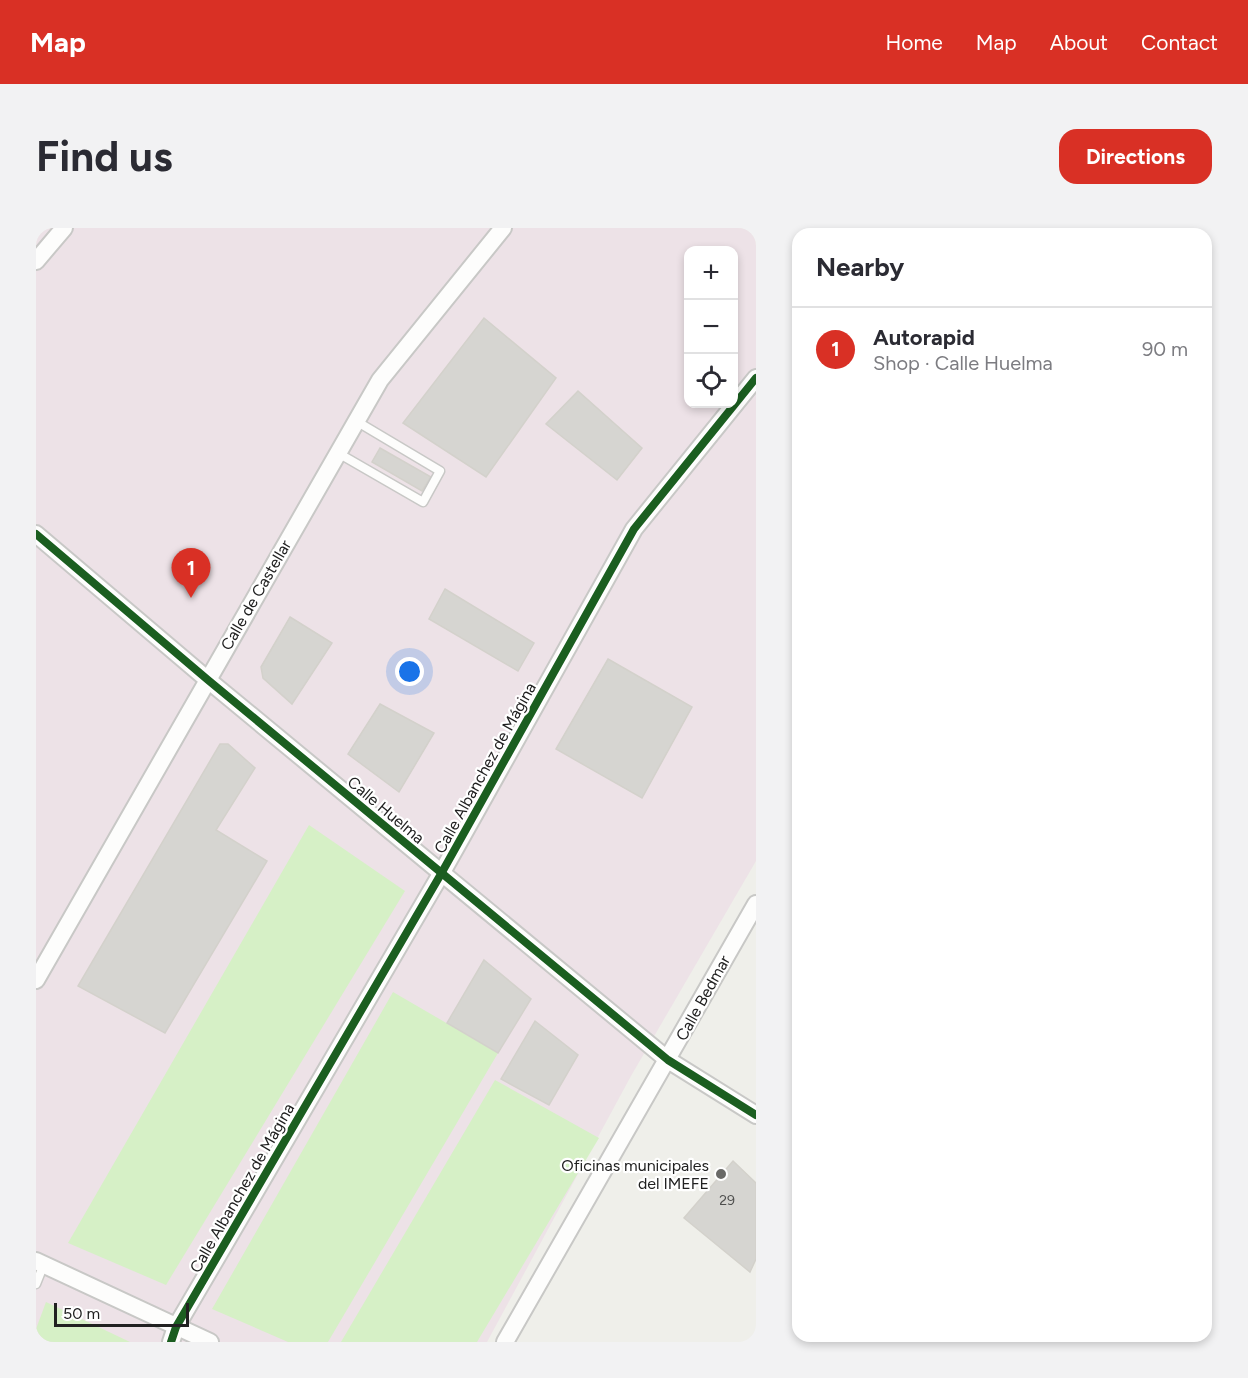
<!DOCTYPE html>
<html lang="en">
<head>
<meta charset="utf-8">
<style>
  body { margin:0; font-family:Figtree,sans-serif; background:#f2f2f3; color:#2b2b33 }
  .controls { position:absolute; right:18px; top:18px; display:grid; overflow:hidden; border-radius:12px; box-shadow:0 3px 9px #0003 }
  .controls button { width:54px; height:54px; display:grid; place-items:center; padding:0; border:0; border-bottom:2px solid #e1e1e2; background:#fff; color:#2b2b33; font:30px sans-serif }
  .scale { position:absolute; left:18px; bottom:15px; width:135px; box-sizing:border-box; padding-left:6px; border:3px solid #212121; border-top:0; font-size:16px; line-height:21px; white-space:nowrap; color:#212121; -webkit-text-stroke:4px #fff; paint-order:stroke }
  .you { position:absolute; left:374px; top:444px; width:21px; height:21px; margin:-15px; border:4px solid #fff; border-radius:50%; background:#1a73e8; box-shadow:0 0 0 9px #1a73e833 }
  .badge { display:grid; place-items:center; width:39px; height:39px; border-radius:50%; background:#d93025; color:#fff; font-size:20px; font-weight:700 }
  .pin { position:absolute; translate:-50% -50px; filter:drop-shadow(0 2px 3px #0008) }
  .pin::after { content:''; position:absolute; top:32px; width:21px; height:18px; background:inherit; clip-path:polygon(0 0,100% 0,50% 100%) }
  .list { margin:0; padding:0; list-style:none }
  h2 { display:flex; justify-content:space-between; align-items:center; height:78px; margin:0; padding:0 24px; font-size:26px }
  h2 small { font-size:20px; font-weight:400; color:#7c7c81 }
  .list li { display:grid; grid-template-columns:39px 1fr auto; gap:18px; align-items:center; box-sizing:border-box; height:84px; padding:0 24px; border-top:2px solid #e1e1e2 }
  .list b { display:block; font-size:22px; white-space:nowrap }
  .list p { margin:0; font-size:20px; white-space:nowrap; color:#7c7c81 }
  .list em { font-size:20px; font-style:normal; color:#7c7c81 }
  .icon { flex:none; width:33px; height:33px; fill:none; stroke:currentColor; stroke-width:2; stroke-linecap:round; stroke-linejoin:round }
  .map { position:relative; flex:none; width:720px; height:1114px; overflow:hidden; border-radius:18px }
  header { display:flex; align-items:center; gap:36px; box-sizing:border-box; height:84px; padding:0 30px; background:#d93025; color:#fff }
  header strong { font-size:28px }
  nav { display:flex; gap:33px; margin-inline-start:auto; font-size:21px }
  .intro { display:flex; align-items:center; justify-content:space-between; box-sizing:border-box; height:144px; padding:0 36px }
  h1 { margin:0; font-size:42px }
  .button { padding:15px 27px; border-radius:18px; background:#d93025; color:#fff; font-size:21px; font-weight:700 }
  main { display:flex; gap:36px; padding:0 36px }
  aside { flex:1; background:#fff; border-radius:18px; box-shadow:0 3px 9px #0003 }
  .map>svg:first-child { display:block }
  .industrial { fill:#ede2e7; fill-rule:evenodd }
  .grass { fill:#d6f0c6 }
  .building { fill:#d6d5d1; stroke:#d3d1cb; stroke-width:1.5 }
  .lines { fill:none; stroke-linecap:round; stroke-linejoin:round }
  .service-casing { stroke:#c8c8c6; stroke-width:11 }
  .minor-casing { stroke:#c8c8c6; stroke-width:20 }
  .service { stroke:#fdfdfc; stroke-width:8 }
  .minor { stroke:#fdfdfc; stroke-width:16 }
  .cycleway-casing { stroke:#fff; stroke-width:11 }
  .cycleway { stroke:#1b5e20; stroke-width:8 }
  .poi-dot { fill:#696967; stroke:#fff; stroke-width:2 }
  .labels { text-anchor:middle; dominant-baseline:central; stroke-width:4.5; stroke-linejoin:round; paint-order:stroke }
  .number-label { font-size:14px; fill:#4e4e4d }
  .street-label { font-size:16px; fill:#212121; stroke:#fff }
  .poi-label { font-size:16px; fill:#212121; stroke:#fff; text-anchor:end }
</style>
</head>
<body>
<header>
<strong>Map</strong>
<nav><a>Home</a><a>Map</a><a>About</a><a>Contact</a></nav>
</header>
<div class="intro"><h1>Find us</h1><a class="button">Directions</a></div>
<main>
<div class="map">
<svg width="720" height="1114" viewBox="0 0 720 1114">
  <rect width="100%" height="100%" fill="#efefea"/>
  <!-- industrial -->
  <path class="industrial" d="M0 0H720V633L595 848 451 1114H0ZM652 22H698V176H652Z"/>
  <!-- grass -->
  <g class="grass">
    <polygon points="273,597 369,663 130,1057 32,1015"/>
    <polygon points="357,764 462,825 292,1114 252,1114 176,1081"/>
    <polygon points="459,852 563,910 441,1114 305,1114"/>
    <polygon points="10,1074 94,1114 0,1114 0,1101"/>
  </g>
  <!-- building -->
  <g class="building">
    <polygon points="448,90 520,150 450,249 367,195"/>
    <polygon points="542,163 606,220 581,252 510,196"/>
    <polygon points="344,220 395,249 386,263 336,234"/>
    <polygon points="409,361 498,415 482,443 393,391"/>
    <polygon points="254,389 296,415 256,476 227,450 225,439"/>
    <polygon points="572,431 656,479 606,570 520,521"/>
    <polygon points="344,476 398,505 363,564 312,526"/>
    <polygon points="184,516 192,516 219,540 180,602 231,633 129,805 42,758"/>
    <polygon points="448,732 495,771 462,825 411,795"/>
    <polygon points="499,793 542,827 513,877 465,851"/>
    <polygon points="697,933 720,955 720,1031 714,1044 648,990"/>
  </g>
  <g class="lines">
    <defs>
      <g id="service">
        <polyline points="302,225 387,274 404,243 320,193"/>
        <polyline points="0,1056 8,1036"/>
      </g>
      <g id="minor">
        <polyline points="0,33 28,0"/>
        <polyline points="0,306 172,452 632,832 720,887"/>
        <polyline points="0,752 344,152 467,0"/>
        <polyline points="0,1033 174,1114"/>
        <polyline points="135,1114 140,1099 405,646 598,301 720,150"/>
        <polyline points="469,1114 720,676"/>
      </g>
    </defs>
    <!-- service casing -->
    <use href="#service" class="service-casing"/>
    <!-- minor casing -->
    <use href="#minor" class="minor-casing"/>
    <!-- service -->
    <use href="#service" class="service"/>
    <!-- minor -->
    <use href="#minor" class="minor"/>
    <defs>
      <g id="cycleway">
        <polyline points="0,306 172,452 632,832 720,887"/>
        <polyline points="135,1114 140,1099 405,646 598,301 720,150"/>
      </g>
    </defs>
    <!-- cycleway casing -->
    <use href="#cycleway" class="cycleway-casing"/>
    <!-- cycleway -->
    <use href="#cycleway" class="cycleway"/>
  </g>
  <!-- markers -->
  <circle class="poi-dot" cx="685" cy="946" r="6"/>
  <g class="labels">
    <!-- number labels -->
    <g class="number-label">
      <text x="691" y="972">29</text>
    </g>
    <!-- street labels -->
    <g class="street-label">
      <text transform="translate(220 367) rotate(-60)">Calle de Castellar</text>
      <text transform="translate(449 540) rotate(-61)">Calle Albanchez de Mágina</text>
      <text transform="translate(350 582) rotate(40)">Calle Huelma</text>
      <text transform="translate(667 770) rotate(-61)">Calle Bedmar</text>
      <text transform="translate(206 960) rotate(-60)">Calle Albanchez de Mágina</text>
    </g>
    <!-- poi labels -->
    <g class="poi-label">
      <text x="673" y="937">Oficinas municipales<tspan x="673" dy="18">del IMEFE</tspan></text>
    </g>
  </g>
</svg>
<div class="controls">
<button>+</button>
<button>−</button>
<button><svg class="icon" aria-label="locate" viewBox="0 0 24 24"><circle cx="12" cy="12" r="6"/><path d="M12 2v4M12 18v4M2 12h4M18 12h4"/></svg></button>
</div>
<div class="scale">50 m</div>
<div class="you"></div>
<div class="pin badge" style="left:155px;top:370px">1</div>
</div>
<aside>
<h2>Nearby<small></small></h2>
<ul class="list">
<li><span class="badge">1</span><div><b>Autorapid</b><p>Shop · Calle Huelma</p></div><em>90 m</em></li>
</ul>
</aside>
</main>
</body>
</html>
